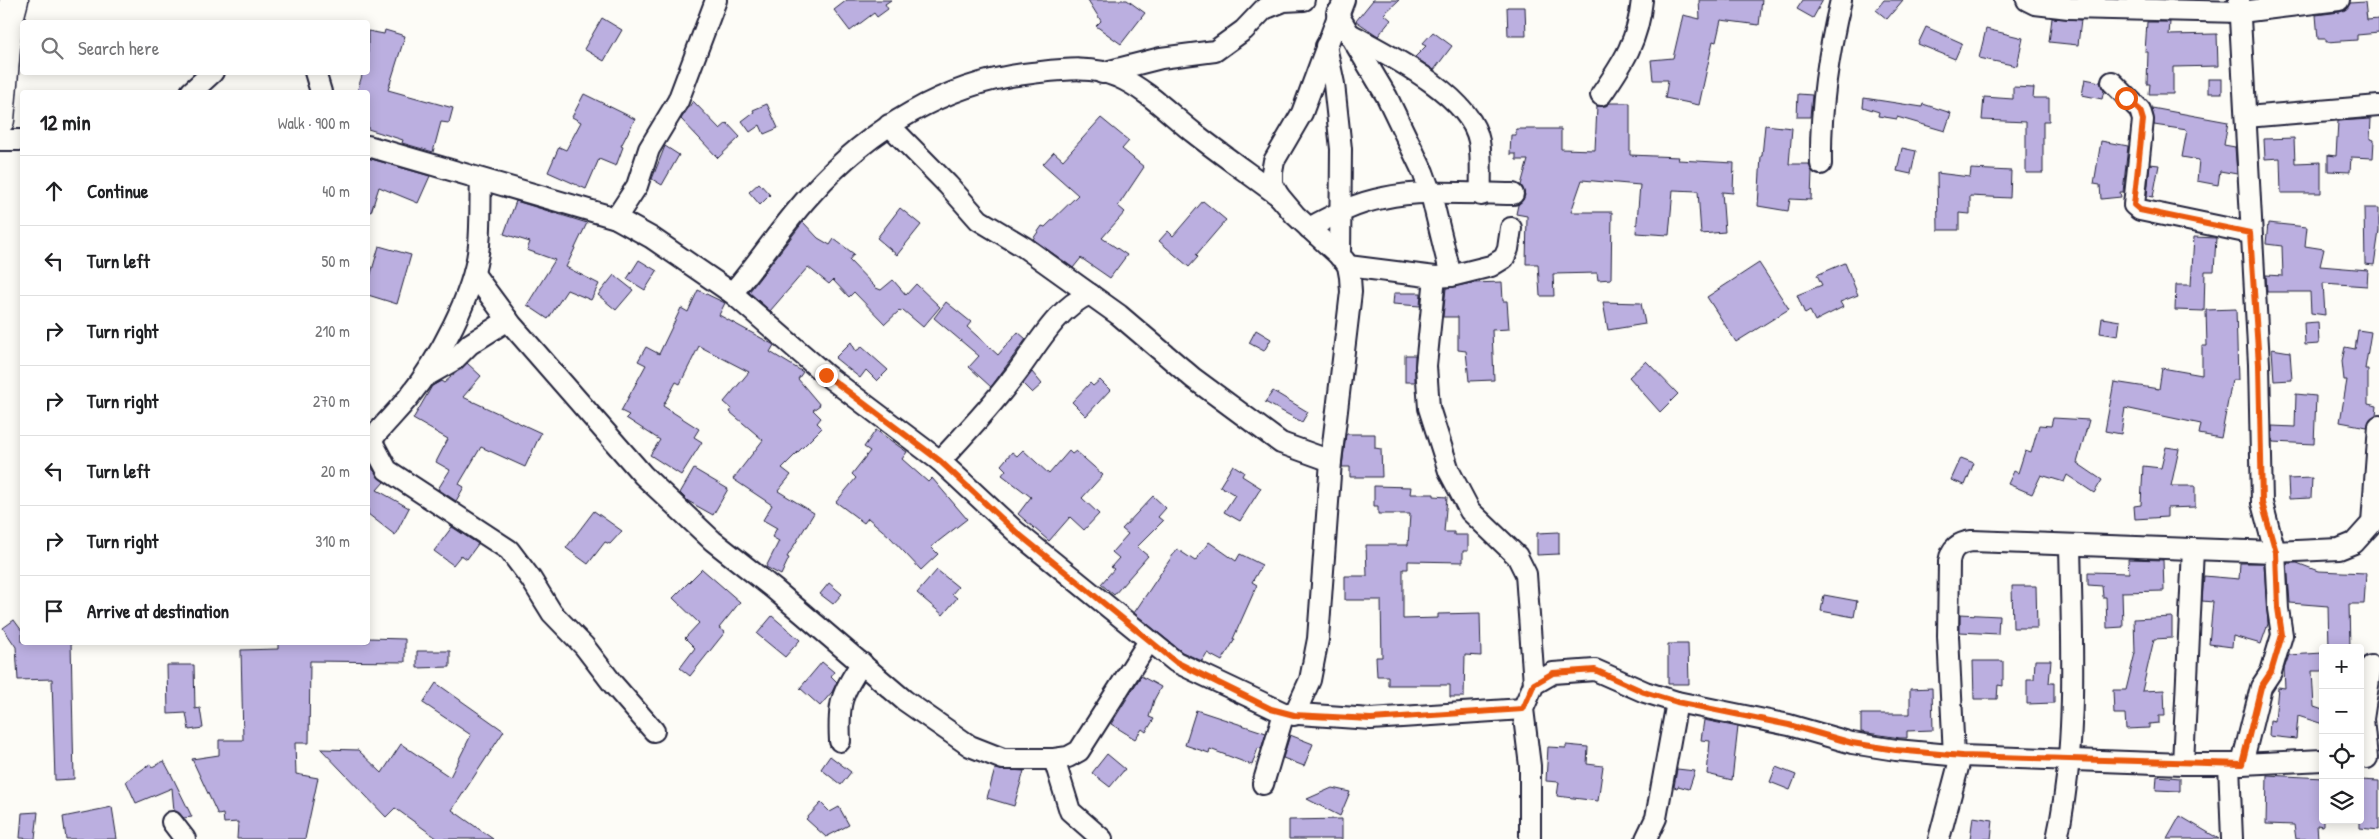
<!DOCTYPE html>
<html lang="en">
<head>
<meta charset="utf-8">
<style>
  body { margin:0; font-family:"Patrick Hand",sans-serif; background:#f2f2f2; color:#202124 }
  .controls { position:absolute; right:15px; bottom:15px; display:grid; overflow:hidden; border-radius:5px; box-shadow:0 2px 12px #0003 }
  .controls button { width:45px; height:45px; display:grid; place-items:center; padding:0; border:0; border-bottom:1px solid #e0e0e0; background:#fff; color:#202124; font:25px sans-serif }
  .stop { position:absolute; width:15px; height:15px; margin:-11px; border:4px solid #ea580c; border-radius:50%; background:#fff }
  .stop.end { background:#ea580c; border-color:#fff; box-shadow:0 1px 5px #0008 }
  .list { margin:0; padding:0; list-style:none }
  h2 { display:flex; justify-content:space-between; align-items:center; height:65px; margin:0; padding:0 20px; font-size:21px }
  h2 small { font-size:16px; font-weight:400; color:#757577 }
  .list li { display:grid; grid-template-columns:32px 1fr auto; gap:15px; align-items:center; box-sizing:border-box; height:70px; padding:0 20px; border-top:1px solid #e0e0e0 }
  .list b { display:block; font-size:19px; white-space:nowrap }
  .list em { font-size:16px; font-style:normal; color:#757577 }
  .icon { flex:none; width:28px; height:28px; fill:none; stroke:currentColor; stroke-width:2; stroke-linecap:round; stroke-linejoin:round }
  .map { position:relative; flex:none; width:2379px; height:839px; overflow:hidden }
  .search { position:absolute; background:#fff; box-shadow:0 2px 12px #0003; left:20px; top:20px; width:350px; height:55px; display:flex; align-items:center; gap:12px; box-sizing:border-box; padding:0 18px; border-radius:5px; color:#757577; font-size:19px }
  .panel { position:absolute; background:#fff; box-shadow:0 2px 12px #0003; left:20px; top:90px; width:350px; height:555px; border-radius:5px }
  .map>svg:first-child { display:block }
  .building { fill:#bbafe0; stroke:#22223b }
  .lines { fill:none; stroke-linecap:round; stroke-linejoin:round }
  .street-casing { stroke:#22223b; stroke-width:24 }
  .primary-casing { stroke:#22223b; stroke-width:31 }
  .street { stroke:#fdfcf7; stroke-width:20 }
  .primary { stroke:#fdfcf7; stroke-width:28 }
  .route { stroke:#ea580c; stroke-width:6 }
</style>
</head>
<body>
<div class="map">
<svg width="2379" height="839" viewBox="0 0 2379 839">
  <rect width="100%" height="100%" fill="#fdfcf7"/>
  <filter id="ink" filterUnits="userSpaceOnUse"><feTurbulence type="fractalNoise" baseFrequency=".02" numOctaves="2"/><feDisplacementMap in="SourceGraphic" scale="10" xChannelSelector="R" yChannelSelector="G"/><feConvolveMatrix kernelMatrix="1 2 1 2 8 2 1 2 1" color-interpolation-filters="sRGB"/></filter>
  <g filter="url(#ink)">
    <!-- building -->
    <g class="building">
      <polygon points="847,0 891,0 885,4 888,9 877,17 874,13 850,31 834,10"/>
      <polygon points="1088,0 1127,0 1145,13 1121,44 1096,26 1101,21"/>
      <polygon points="1373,0 1399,0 1384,14 1391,20 1378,36 1356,21"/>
      <polygon points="1699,0 1762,0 1759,25 1721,20 1716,42 1713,41 1699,105 1665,98 1668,80 1653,80 1651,60 1673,58 1683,15 1700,19"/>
      <polygon points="1803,0 1823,0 1813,18 1797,9"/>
      <polygon points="1884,0 1903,0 1887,19 1876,10"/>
      <polygon points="2365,2 2367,20 2379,19 2379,33 2357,35 2357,40 2326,42 2326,39 2318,39 2316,15 2340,12 2346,9 2350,3"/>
      <polygon points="1507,7 1525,7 1526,36 1508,36"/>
      <polygon points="602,18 622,30 604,61 584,49"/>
      <polygon points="2052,18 2081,20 2078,45 2049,42"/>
      <polygon points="2147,22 2170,22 2169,35 2217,34 2218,66 2173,67 2173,94 2149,94 2150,84 2147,84 2148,52 2145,52"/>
      <polygon points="1926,27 1962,43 1955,59 1918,44"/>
      <polygon points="1986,29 2023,38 2017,66 1979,58"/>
      <polygon points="385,30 405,36 388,90 453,108 449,123 441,122 433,152 402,143 403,140 368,129 368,92 357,92 363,72 368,72 368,31 384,34"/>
      <polygon points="1433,32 1452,46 1434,70 1415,57 1426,46 1422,44"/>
      <polygon points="2085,79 2100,82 2104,90 2102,99 2082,95"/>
      <rect x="2208" y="79" width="14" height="14"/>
      <polygon points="2013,87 2034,88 2033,98 2049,98 2049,121 2043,121 2043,173 2026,173 2026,122 1982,120 1984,97 2013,99"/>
      <polygon points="584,94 635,119 621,146 623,147 616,166 599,159 586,189 548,172 559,147 566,150 581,122 572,117"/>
      <polygon points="1798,94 1812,95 1810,117 1797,117"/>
      <polygon points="1864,98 1922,107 1923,104 1951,113 1945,131 1897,117 1897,119 1878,116 1879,112 1863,107"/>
      <polygon points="693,101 720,129 727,123 740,137 718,158 681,119"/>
      <polygon points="1610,103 1630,103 1630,155 1679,157 1678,160 1734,163 1733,193 1722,192 1725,232 1701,234 1698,191 1673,190 1669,235 1636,233 1640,185 1582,180 1571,212 1612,212 1611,279 1598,280 1597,273 1553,274 1554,296 1540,296 1538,264 1526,264 1527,216 1516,214 1518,205 1523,200 1525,195 1521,185 1528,160 1516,160 1516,154 1510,154 1511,135 1516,135 1516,129 1561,129 1561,149 1595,150 1597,106 1606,106"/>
      <polygon points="767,104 778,128 764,134 760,125 750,132 742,121 754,112 753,110"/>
      <polygon points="2152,108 2228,122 2224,145 2235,147 2237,174 2220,171 2218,185 2197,181 2199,160 2182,157 2187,130 2154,125"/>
      <polygon points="1101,118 1129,141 1122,149 1144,167 1118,206 1125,212 1102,238 1127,255 1110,278 1081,258 1073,268 1033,239 1042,226 1045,227 1078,195 1043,164 1054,152 1063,160"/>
      <polygon points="2371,119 2370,139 2374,140 2373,158 2351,157 2350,172 2328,171 2328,155 2336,156 2338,121"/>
      <polygon points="1765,125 1792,128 1789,164 1809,164 1812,171 1811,200 1790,199 1788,211 1758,206 1761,156 1762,156"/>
      <polygon points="2294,138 2295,163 2321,162 2321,193 2281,193 2280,158 2265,159 2264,139"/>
      <polygon points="2101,141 2128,146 2123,192 2120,192 2121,197 2101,199 2100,185 2094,184"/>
      <polygon points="665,146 679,155 662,185 652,179"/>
      <polygon points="1902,148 1916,151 1911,174 1897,171"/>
      <polygon points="368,158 430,176 418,203 379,187 371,212 368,211"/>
      <polygon points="2150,164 2159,165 2153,197 2147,196"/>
      <polygon points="1971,169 2011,171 2010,198 1970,196 1970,214 1959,213 1959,230 1938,230 1937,173 1970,177"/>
      <polygon points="759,183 770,195 760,205 749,192"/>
      <polygon points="516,201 587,223 566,267 599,284 591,300 567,290 548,319 527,305 555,260 527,250 530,242 504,234"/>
      <polygon points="1203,201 1226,220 1196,255 1198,257 1189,267 1159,241 1168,231 1173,236"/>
      <polygon points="900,208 921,225 897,255 877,238"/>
      <polygon points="2364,208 2379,208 2379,231 2374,265 2365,264"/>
      <polygon points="803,222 818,238 830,245 834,239 854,254 849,260 876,288 881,290 893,280 906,295 916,284 940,307 923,327 903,310 900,312 899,311 885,324 854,292 849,297 833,280 829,284 808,267 770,311 749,292"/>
      <polygon points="2268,223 2307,227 2305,246 2324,249 2320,266 2368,270 2367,286 2323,283 2325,315 2311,313 2310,292 2267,292 2266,275 2283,276 2282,246 2266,244"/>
      <polygon points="2194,237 2216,238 2214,271 2205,271 2204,311 2175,310 2176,285 2191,285"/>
      <polygon points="379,246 411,255 397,304 368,295 368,284"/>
      <polygon points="639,260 657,271 645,290 627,279"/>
      <polygon points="1759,263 1789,309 1736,342 1707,297"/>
      <polygon points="1845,263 1858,295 1840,302 1843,307 1815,321 1810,311 1805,314 1797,295 1822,285 1817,275"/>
      <polygon points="614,275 633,290 616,310 598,295"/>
      <polygon points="1502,282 1503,301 1507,301 1509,329 1492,330 1494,380 1469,381 1466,351 1458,350 1458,317 1443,317 1446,288 1472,283"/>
      <polygon points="698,290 725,303 719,315 774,345 770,352 803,372 798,379 820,405 813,410 821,418 817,423 822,428 782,468 791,475 778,491 814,513 787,557 789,558 781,575 766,567 779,541 772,537 777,528 763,520 772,505 733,479 763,440 730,412 732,409 724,402 749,372 699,346 680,384 676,382 663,406 699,429 694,437 702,442 681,475 650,455 660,440 626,418 629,415 621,411 646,365 638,361 646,347 659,354 681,308 688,312"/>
      <polygon points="1394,293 1421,293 1420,306 1393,304"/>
      <polygon points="946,302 971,322 967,327 998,355 1018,332 1026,339 991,387 969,367 979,356 934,318"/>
      <polygon points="1603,302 1641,303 1645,324 1608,330"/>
      <polygon points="2236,309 2238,380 2232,380 2221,438 2199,434 2201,424 2125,408 2121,434 2105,431 2114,382 2159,389 2162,368 2202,375 2202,346 2207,346 2206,310"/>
      <polygon points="2102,318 2120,321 2118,336 2100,333"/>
      <polygon points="2318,322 2319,344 2305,345 2304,323"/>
      <polygon points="1256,330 1271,339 1264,351 1249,343"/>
      <polygon points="2358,330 2371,332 2365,369 2368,369 2368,404 2377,406 2376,415 2370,419 2367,427 2340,422 2347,380 2344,380 2342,361 2345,347 2355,349"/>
      <polygon points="851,342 856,351 862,347 888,370 877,381 866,370 860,378 835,358"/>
      <polygon points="2272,349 2290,352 2292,380 2274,381"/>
      <rect x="1405" y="355" width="10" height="27"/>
      <polygon points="1646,361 1678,394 1660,412 1629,377"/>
      <polygon points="467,363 481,376 463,397 541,433 525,467 481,447 459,484 464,487 456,501 438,489 450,470 436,462 448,439 413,419 432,386 441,381 444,383"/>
      <polygon points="1032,372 1042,384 1032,393 1023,384"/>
      <polygon points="1100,380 1110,390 1086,416 1072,402 1090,383 1093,386"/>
      <polygon points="1273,391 1308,412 1302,422 1265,402"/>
      <polygon points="2296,394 2316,396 2314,444 2273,442 2272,426 2295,427"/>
      <polygon points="2053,418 2089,420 2077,463 2102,480 2094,493 2067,475 2064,482 2041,475 2032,494 2008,484 2014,471 2018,473 2025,451 2031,453 2039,425 2051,426"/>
      <polygon points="876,430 907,452 902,459 928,482 932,478 967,519 931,547 938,554 921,570 889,536 868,518 864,523 836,502 856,478 852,474 870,451 864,447"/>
      <polygon points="1346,434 1375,434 1375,448 1381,449 1382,477 1350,477 1350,467 1342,467"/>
      <polygon points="2166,447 2179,449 2171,486 2195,486 2195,507 2167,508 2167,517 2135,519 2134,506 2141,505 2143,466 2161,468"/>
      <polygon points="1023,450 1049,474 1069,451 1072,454 1076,451 1103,475 1082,498 1099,514 1084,530 1070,517 1049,541 1018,514 1031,497 1002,475 1006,470 1001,465 1012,452 1017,456"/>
      <polygon points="1961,458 1974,463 1965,485 1951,480"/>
      <polygon points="368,464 384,482 377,490 409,508 395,535 368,514"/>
      <polygon points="1233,465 1244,472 1242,476 1261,488 1240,521 1224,512 1235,495 1220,486"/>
      <polygon points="694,469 728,489 713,515 688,501 680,493"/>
      <polygon points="2312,478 2311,498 2289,499 2288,479"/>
      <polygon points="1374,486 1411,487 1410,494 1434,494 1434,496 1447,497 1444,532 1454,532 1454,535 1468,535 1468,551 1463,551 1463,562 1408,561 1408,569 1403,569 1403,619 1438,618 1438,614 1480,613 1481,656 1465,655 1464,697 1450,697 1450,685 1388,685 1388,676 1377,676 1376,657 1382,657 1381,600 1345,600 1345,576 1367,576 1366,545 1408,545 1410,514 1378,514 1378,506 1374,506"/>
      <polygon points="1153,496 1166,508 1158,517 1163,521 1137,547 1148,556 1114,595 1101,584 1114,569 1111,567 1119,558 1112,552 1128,534 1122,529"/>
      <polygon points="594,511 622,531 610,544 605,542 588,564 566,548"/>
      <polygon points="452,527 478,544 467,559 461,555 453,565 434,551"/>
      <polygon points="1559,532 1559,554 1537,555 1537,533"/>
      <polygon points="1209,542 1236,561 1240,554 1262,565 1252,582 1257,585 1233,639 1235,639 1222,661 1207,653 1202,661 1182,652 1134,613 1177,549 1195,561"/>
      <polygon points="2128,559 2163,560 2164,591 2122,592 2123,627 2107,628 2106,597 2103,597 2102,586 2088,585 2088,572 2129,573"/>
      <polygon points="2240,563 2264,563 2268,624 2261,644 2233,636 2232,647 2209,644 2213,602 2202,601 2204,576 2239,579"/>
      <polygon points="2287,563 2297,563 2318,571 2366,573 2364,604 2349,604 2350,648 2329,648 2328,606 2290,603"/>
      <polygon points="702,569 740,602 719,628 725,632 690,676 680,668 695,648 685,638 699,623 673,598"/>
      <polygon points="937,570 958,587 952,594 957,598 943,615 917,593"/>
      <polygon points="829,583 842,594 833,604 820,594"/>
      <polygon points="2012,586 2036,586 2037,628 2013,628"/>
      <polygon points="1824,595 1857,601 1854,617 1821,611"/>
      <polygon points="1960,614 1999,616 1998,634 1960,632"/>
      <polygon points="772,616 800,640 785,657 757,634"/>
      <polygon points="2172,617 2172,638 2154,639 2142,691 2164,690 2165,716 2159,716 2159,723 2149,724 2149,728 2126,729 2125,714 2114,714 2113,690 2126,690 2135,653 2134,619"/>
      <polygon points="14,620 22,631 22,642 71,642 74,779 55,780 52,679 18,680 16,647 3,628"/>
      <polygon points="368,638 405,639 405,662 310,661 309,743 295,743 296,774 318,778 305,839 237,839 238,822 224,823 223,814 218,815 192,759 219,755 219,740 243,740 241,650 278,649 278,642 368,642"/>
      <polygon points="1668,644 1688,644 1689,684 1668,684"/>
      <polygon points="417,651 450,651 450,667 417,668"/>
      <polygon points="2323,653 2323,671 2312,671 2314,707 2323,710 2323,724 2298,716 2296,739 2269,736 2270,720 2275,721 2278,687 2285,688 2284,669 2289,655"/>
      <polygon points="2035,660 2051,660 2049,683 2054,683 2054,703 2027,704 2027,679 2034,679"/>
      <polygon points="1973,661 2003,661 2003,686 1998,685 1997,699 1974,699"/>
      <polygon points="822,662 834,672 831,676 837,682 832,692 820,706 800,688"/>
      <polygon points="167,665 194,665 195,709 200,708 203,728 189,730 186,713 168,714"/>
      <polygon points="1141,676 1161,687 1154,700 1149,717 1154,719 1146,732 1142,729 1135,739 1111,724"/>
      <polygon points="436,683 504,731 452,810 493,839 438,839 395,808 386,817 321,749 358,750 382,773 401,744 450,777 471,735 423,703"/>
      <polygon points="1932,688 1933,730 1907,731 1907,738 1900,738 1861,732 1861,714 1910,714 1910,689"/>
      <polygon points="1196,710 1266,733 1261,749 1258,748 1252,765 1210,749 1209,753 1185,745"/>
      <polygon points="1704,720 1738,727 1732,780 1707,774 1710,741 1701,740"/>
      <polygon points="1290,735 1313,744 1304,766 1283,758"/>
      <polygon points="1566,745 1588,747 1587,764 1603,766 1598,801 1557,796 1559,782 1546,781 1548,747 1566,748"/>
      <polygon points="1107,754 1125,769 1110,787 1092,773"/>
      <polygon points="830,756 851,772 841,785 821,769"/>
      <polygon points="164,761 172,776 192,817 184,818 174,811 172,788 136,803 126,781 150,764 152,767"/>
      <polygon points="1776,767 1796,775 1790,790 1770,782"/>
      <polygon points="995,769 1024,771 1014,806 987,798"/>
      <polygon points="1677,769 1695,771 1689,789 1678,786 1677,788 1674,787"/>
      <polygon points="2267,775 2323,778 2323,826 2317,825 2318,839 2296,839 2294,825 2266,824"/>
      <polygon points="2157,776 2180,778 2180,791 2156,790"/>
      <polygon points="2360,780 2379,781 2379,830 2360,828"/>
      <polygon points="1332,788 1350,792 1340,816 1307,799"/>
      <polygon points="821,803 830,812 839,807 849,825 826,837 806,819"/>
      <polygon points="112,807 117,839 66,839 63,817"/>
      <polygon points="38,812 35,839 20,838 22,813"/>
      <polygon points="2180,816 2219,839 2167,839"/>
      <polygon points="1973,817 1993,820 1991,839 1970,839"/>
      <polygon points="1342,819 1342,839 1289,839 1289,820"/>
    </g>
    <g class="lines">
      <defs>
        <g id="street">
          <polyline points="2027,0 2035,4 2069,8 2241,12 2339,0"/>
          <polyline points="2239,0 2259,364 2262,503 2275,552 2278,609 2282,635 2271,672 2261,687 2242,764"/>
          <polyline points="1337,13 1387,97 1423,172 1431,194 1451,276"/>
          <path d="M1352 35C1389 55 1471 96 1479 141 1482 158 1480 177 1481 195"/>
          <polyline points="1326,46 1334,84 1341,149 1340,257"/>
          <polyline points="315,72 321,92"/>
          <polyline points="1102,73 1161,58 1215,51 1244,30 1264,9 1284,1 1304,0"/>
          <polyline points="2112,82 2140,110 2143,120 2134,205 2140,210 2250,233"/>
          <polyline points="191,92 213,72"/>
          <path d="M1601 95C1624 62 1638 40 1642 0"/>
          <polyline points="2246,117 2379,106"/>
          <polyline points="889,125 948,185 979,220 1024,247 1119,315 1193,378 1281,443 1331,461"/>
          <polyline points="0,140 22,140"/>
          <polyline points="368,146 616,218 652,238 732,293 826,375 940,461 1015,531 1176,662 1284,713 1371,719 1523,709"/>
          <path d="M1821 164C1820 108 1828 54 1841 0"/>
          <polyline points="616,218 637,186 649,149 678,101 716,0"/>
          <path d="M1309 228C1333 215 1356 203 1383 198 1424 189 1471 194 1513 194"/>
          <polyline points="1348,266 1435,277 1451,276 1491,266 1504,258 1508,249 1511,228"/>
          <polyline points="474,274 511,324 643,475 713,541 774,589 904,700 970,746 1003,759 1054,759 1068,757 1079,751 1149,641"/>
          <polyline points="1435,277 1426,366 1429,408 1449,471 1470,511 1517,556 1526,574 1534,684"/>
          <path d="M732 293C760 261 783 224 812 193 869 129 946 82 1032 73 1060 70 1092 65 1118 77 1146 89 1170 114 1194 133 1222 155 1251 175 1279 196"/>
          <polyline points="426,376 454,360 470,344 508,320"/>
          <polyline points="371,440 387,470 509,550 531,579 552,613 584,646 613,684 654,731"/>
          <path d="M368 444C380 428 395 414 408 398 438 361 475 293 479 245 481 223 480 201 481 180"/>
          <path d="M940 461C964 435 989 409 1011 380 1035 351 1054 309 1090 294"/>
          <polyline points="1294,715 1310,680 1318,639 1331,461 1351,292 1350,277 1348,266 1344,260 1295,215 1279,196 1272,184 1272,172 1274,161 1302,113 1344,0"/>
          <path d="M840 741C838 704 841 693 862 663"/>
          <path d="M1954 756 1948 636 1949 562C1951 548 1958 543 1972 541L2275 552 2339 549 2354 543 2372 523 2379 426"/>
          <polyline points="2367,758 2363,719 2371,666"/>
          <polyline points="1054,759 1070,811 1102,839"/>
          <polyline points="2183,764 2193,549"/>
          <polyline points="2229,764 2232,839"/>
          <polyline points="1263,784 1284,713"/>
          <polyline points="172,822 185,839"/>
          <polyline points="1530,839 1530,766 1523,709 1534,684 1553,673 1595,670 1645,692 1677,702 1789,725 1852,743 1896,750 1961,756 2183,764 2242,764 2323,760"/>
          <polyline points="1646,839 1656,818 1677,702"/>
          <polyline points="1939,839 1961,756"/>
          <path d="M2057 839C2078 743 2072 642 2070 545"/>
        </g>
        <polyline id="primary" points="0,120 8,23 14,0"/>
      </defs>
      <!-- street casing -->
      <use href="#street" class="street-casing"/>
      <!-- primary casing -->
      <use href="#primary" class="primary-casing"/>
      <!-- street -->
      <use href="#street" class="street"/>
      <!-- primary -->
      <use href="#primary" class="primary"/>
    </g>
  </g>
  <g class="lines" filter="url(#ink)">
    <!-- route -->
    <polyline class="route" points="826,375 940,461 1015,531 1176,662 1271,709 1294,715 1371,719 1523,709 1534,684 1553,673 1595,670 1644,692 1677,702 1789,725 1852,743 1896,750 1962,756 2242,764 2261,687 2271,672 2282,635 2278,608 2276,552 2262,503 2259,364 2250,233 2140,210 2134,205 2143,120 2140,110 2126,98"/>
  </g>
</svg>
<div class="controls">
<button>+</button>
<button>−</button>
<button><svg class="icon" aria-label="locate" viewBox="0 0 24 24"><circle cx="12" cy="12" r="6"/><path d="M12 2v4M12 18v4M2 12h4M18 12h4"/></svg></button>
<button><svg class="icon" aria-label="layers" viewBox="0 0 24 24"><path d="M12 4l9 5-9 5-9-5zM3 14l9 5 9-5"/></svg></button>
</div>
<div class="stop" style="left:2126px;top:98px"></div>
<div class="stop end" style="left:826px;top:375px"></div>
<div class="search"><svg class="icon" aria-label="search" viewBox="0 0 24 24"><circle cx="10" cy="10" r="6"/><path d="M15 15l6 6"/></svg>Search here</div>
<section class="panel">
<h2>12 min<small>Walk · 900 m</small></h2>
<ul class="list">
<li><svg class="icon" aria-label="ahead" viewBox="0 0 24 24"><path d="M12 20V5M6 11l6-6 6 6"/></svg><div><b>Continue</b></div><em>40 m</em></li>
<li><svg class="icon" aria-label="left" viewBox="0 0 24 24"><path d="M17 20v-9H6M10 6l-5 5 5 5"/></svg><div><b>Turn left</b></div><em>50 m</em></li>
<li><svg class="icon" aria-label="right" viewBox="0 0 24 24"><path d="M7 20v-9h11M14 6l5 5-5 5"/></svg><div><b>Turn right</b></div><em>210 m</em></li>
<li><svg class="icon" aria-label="right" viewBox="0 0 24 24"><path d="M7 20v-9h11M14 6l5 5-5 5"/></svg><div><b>Turn right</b></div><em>270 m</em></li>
<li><svg class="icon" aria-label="left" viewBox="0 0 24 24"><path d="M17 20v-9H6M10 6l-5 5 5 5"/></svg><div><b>Turn left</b></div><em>20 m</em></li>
<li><svg class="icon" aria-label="right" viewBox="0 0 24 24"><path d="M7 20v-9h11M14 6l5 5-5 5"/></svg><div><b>Turn right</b></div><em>310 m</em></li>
<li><svg class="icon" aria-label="arrive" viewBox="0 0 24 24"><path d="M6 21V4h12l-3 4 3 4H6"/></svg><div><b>Arrive at destination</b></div></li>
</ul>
</section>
</div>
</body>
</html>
